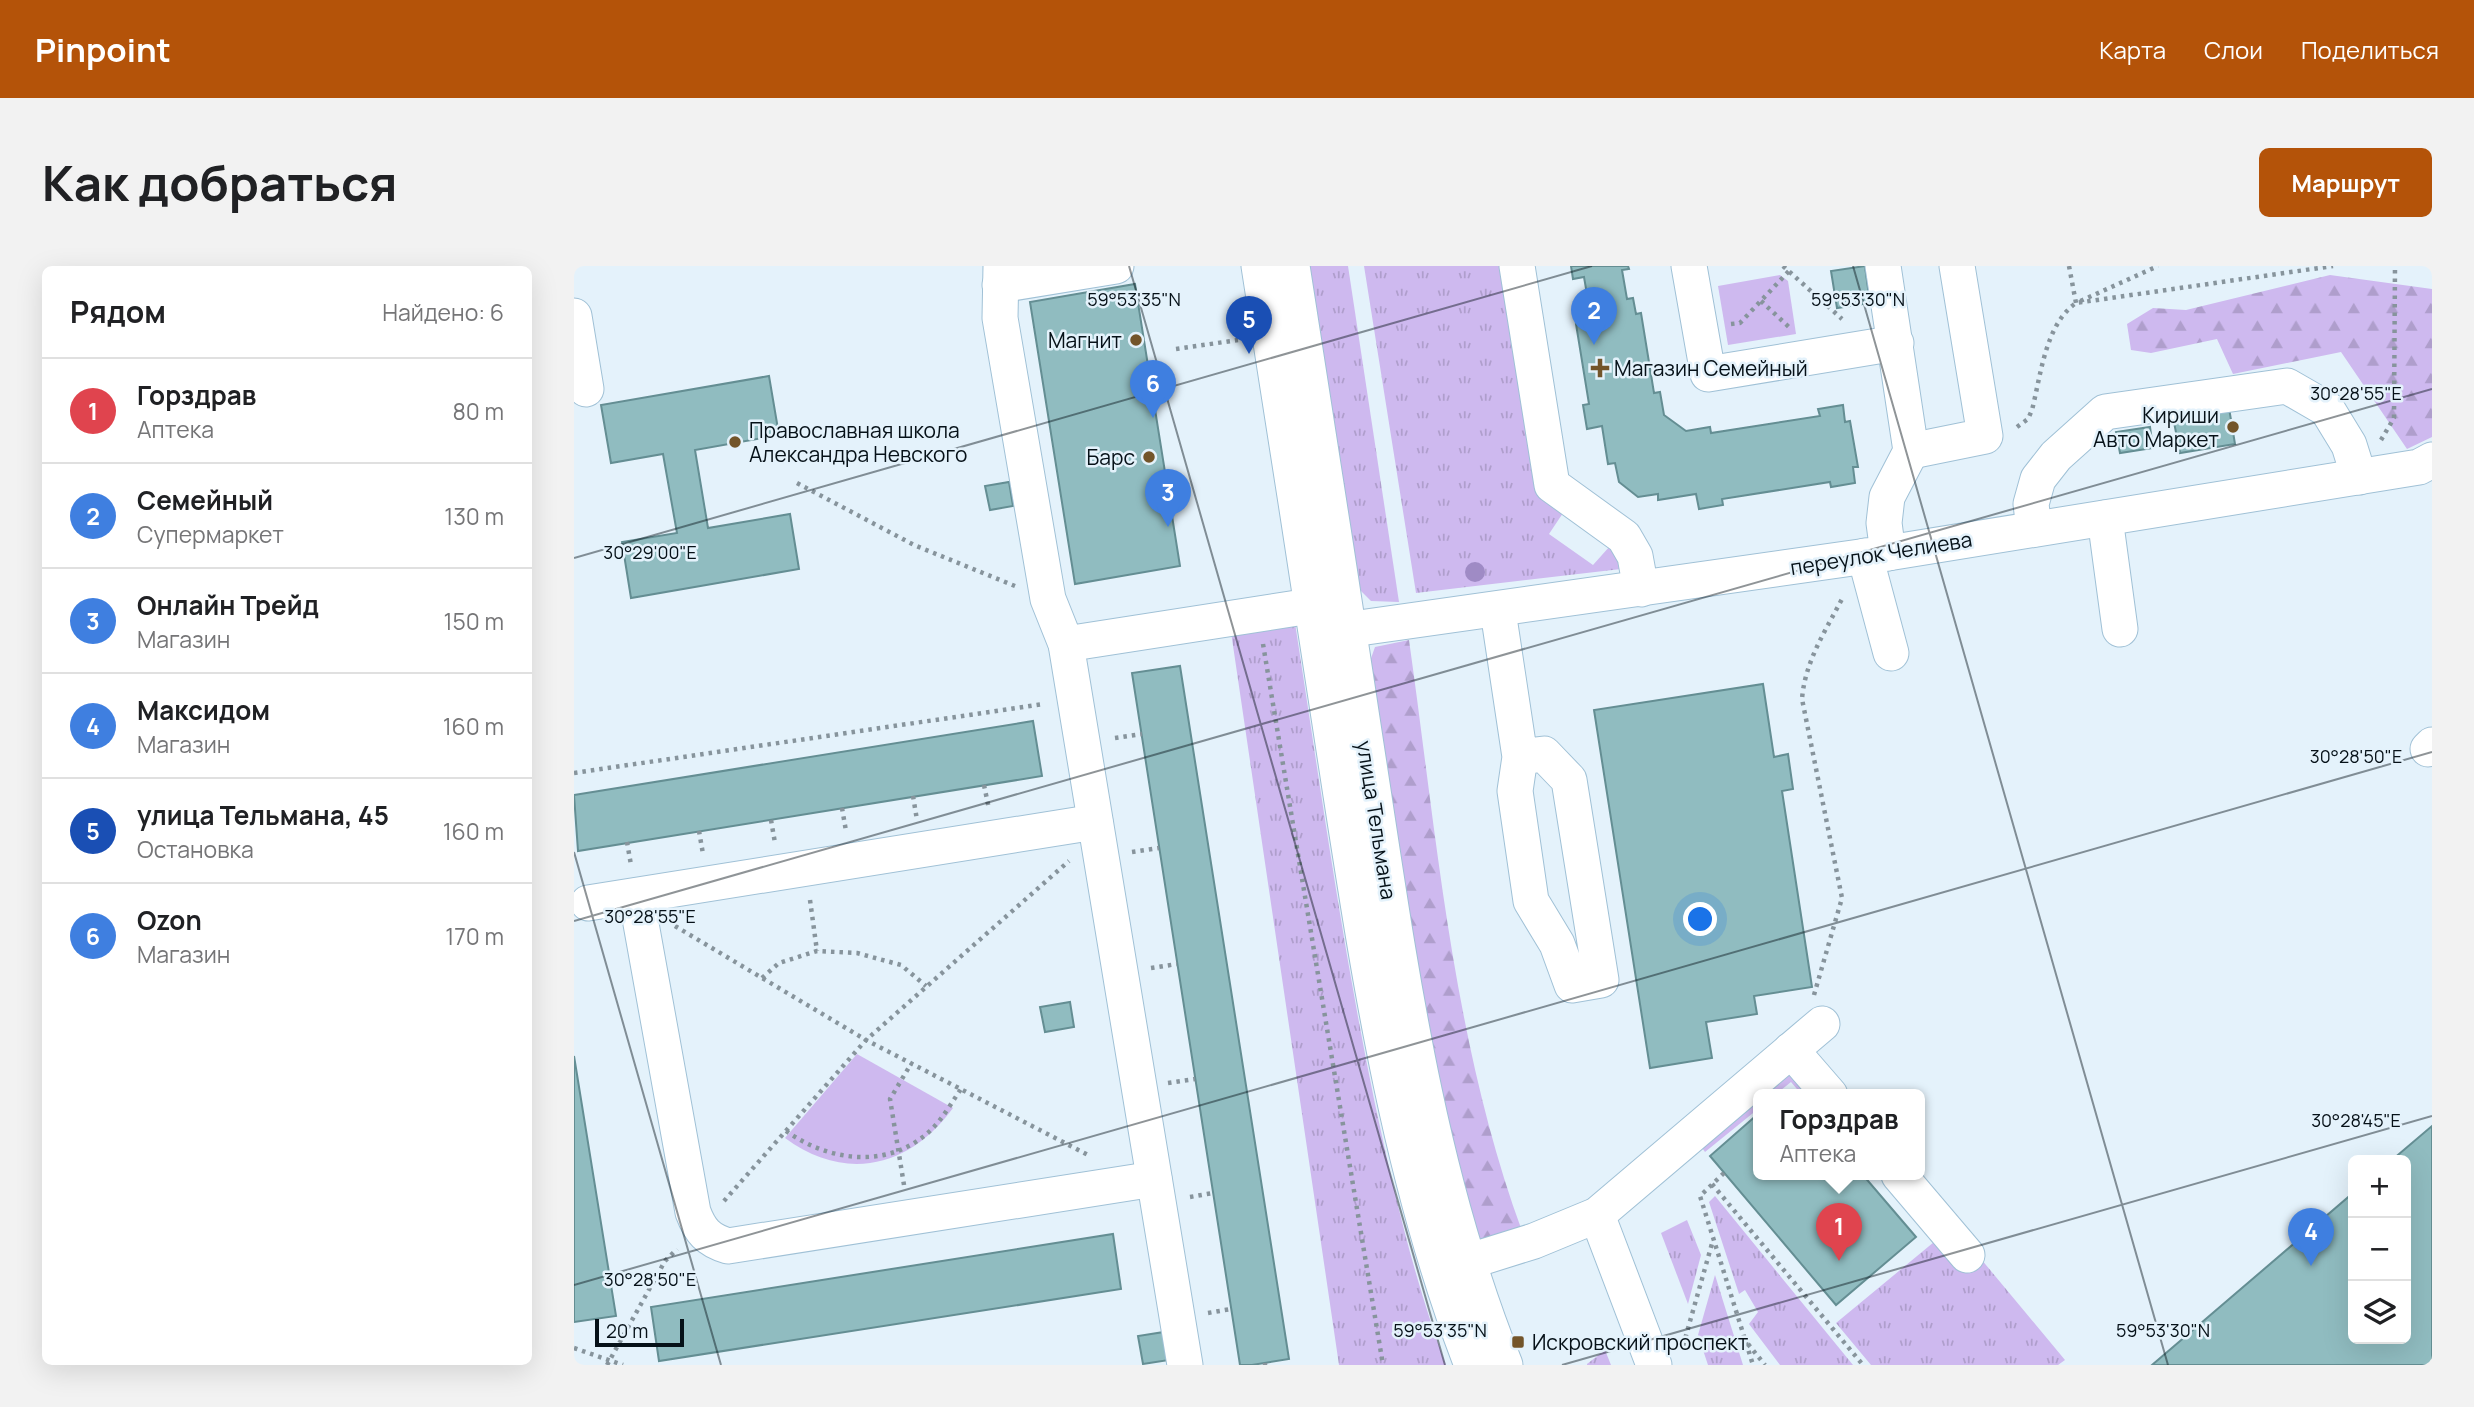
<!DOCTYPE html>
<html lang="ru">
<head>
<meta charset="utf-8">
<style>
  body { margin:0; font-family:Manrope,sans-serif; background:#f2f2f2; color:#202124 }
  .controls { position:absolute; right:21px; bottom:21px; display:grid; overflow:hidden; border-radius:10px; box-shadow:0 7px 28px #0002 }
  .controls button { width:63px; height:63px; display:grid; place-items:center; padding:0; border:0; border-bottom:2px solid #e0e0e0; background:#fff; color:#202124; font:35px sans-serif }
  .scale { position:absolute; left:21px; bottom:18px; width:89px; box-sizing:border-box; padding-left:7px; border:4px solid #061118; border-top:0; font-size:19px; line-height:24px; white-space:nowrap; color:#061118; -webkit-text-stroke:5px #e4f2fb; paint-order:stroke }
  .you { position:absolute; left:1127px; top:654px; width:24px; height:24px; margin:-18px; border:5px solid #fff; border-radius:50%; background:#1a73e8; box-shadow:0 0 0 10px #1a73e833 }
  .badge { display:grid; place-items:center; width:46px; height:46px; border-radius:50%; background:#b45309; color:#fff; font-size:23px; font-weight:700 }
  .pin { position:absolute; translate:-50% -58px; filter:drop-shadow(0 2px 4px #0008) }
  .pin::after { content:''; position:absolute; top:37px; width:24px; height:21px; background:inherit; clip-path:polygon(0 0,100% 0,50% 100%) }
  .popup { position:absolute; left:1179px; top:823px; width:172px; height:91px; box-sizing:border-box; display:grid; place-content:center; border-radius:10px; background:#fff; filter:drop-shadow(0 2px 5px #0005); font-size:23px; white-space:nowrap; color:#757577 }
  .popup b { font-size:26px; color:#202124 }
  .popup::after { content:''; position:absolute; left:50%; top:100%; margin-left:-14px; border:14px solid transparent; border-top-color:#fff }
  .list { margin:0; padding:0; list-style:none }
  h2 { display:flex; justify-content:space-between; align-items:center; height:91px; margin:0; padding:0 28px; font-size:30px }
  h2 small { font-size:23px; font-weight:400; color:#757577 }
  .list li { display:grid; grid-template-columns:46px 1fr auto; gap:21px; align-items:center; box-sizing:border-box; height:105px; padding:0 28px; border-top:2px solid #e0e0e0 }
  .list b { display:block; font-size:26px; white-space:nowrap }
  .list p { margin:0; font-size:23px; white-space:nowrap; color:#757577 }
  .list em { font-size:23px; font-style:normal; color:#757577 }
  .icon { flex:none; width:38px; height:38px; fill:none; stroke:currentColor; stroke-width:2; stroke-linecap:round; stroke-linejoin:round }
  .map { position:relative; flex:none; width:1858px; height:1099px; overflow:hidden; border-radius:10px }
  header { display:flex; align-items:center; gap:42px; box-sizing:border-box; height:98px; padding:0 35px; background:#b45309; color:#fff }
  header strong { font-size:33px }
  nav { display:flex; gap:38px; margin-inline-start:auto; font-size:24px }
  .intro { display:flex; align-items:center; justify-content:space-between; box-sizing:border-box; height:168px; padding:0 42px }
  h1 { margin:0; font-size:49px }
  .button { padding:18px 32px; border-radius:10px; background:#b45309; color:#fff; font-size:24px; font-weight:700 }
  main { display:flex; gap:42px; padding:0 42px }
  aside { flex:1; background:#fff; border-radius:10px; box-shadow:0 7px 28px #0002 }
  .map>svg:first-child { display:block }
  .grass { fill:url(#grass-tufts) }
  .forest { fill:url(#forest-firs) }
  .green { fill:#ceb9ef }
  .building { fill:#90bcc0; stroke:#648e93; stroke-width:2 }
  .lines { fill:none; stroke-linecap:round; stroke-linejoin:round }
  .minor-casing { stroke:#a0c1d6; stroke-width:37 }
  .path { stroke:#87949c; stroke-width:4.5; stroke-dasharray:3.5 5; stroke-linecap:butt }
  .minor { stroke:#fff; stroke-width:35 }
  .tree { fill:#9f8bc5 }
  .ticks { fill:none; stroke:#061118; stroke-width:2; stroke-opacity:0.45 }
  .poi-dot { fill:#73552a; stroke:#e4f2fb; stroke-width:2.5 }
  .labels { text-anchor:middle; dominant-baseline:central; stroke-width:5; stroke-linejoin:round; paint-order:stroke }
  .poi-label { font-size:21px; fill:#061118; stroke:#e4f2fb; text-anchor:end }
  .street-label { font-size:21px; fill:#061118; stroke:#e4f2fb }
  .ticks-label { font-size:18px; text-anchor:middle; fill:#061118; stroke:#e4f2fb; stroke-width:5; stroke-linejoin:round; paint-order:stroke }
</style>
</head>
<body>
<header>
<strong>Pinpoint</strong>
<nav><a>Карта</a><a>Слои</a><a>Поделиться</a></nav>
</header>
<div class="intro"><h1>Как добраться</h1><a class="button">Маршрут</a></div>
<main>
<aside>
<h2>Рядом<small>Найдено: 6</small></h2>
<ul class="list">
<li><span class="badge" style="background:#e0444e">1</span><div><b>Горздрав</b><p>Аптека</p></div><em>80 m</em></li>
<li><span class="badge" style="background:#3f7fe0">2</span><div><b>Семейный</b><p>Супермаркет</p></div><em>130 m</em></li>
<li><span class="badge" style="background:#3f7fe0">3</span><div><b>Онлайн Трейд</b><p>Магазин</p></div><em>150 m</em></li>
<li><span class="badge" style="background:#3f7fe0">4</span><div><b>Максидом</b><p>Магазин</p></div><em>160 m</em></li>
<li><span class="badge" style="background:#1a4fb4">5</span><div><b>улица Тельмана, 45</b><p>Остановка</p></div><em>160 m</em></li>
<li><span class="badge" style="background:#3f7fe0">6</span><div><b>Ozon</b><p>Магазин</p></div><em>170 m</em></li>
</ul>
</aside>
<div class="map">
<svg width="1858" height="1099" viewBox="0 0 1858 1099">
  <defs>
    <pattern id="grass-tufts" width="24" height="20" patternUnits="userSpaceOnUse" patternTransform="scale(1.75)"><rect width="24" height="20" fill="#ceb9ef"/><path d="M3 7l-1-3M5 7V3M7 7l1-3M15 17l-1-3M17 17v-4M19 17l1-3" fill="none" stroke="#af9ecc"/></pattern>
    <pattern id="forest-firs" width="22" height="20" patternUnits="userSpaceOnUse" patternTransform="scale(1.75)"><rect width="22" height="20" fill="#ceb9ef"/><path d="M5 1l3.5 6h-7zM16 11l3.5 6h-7z" fill="#af9ecc"/></pattern>
  </defs>
  <rect width="100%" height="100%" fill="#e4f2fb"/>
  <!-- grass -->
  <g class="grass">
    <polygon points="735,0 774,0 825,336 797,335 784,322"/>
    <polygon points="790,0 928,0 967,233 989,247 975,268 1019,299 1036,280 1046,291 1047,303 842,327"/>
    <path d="M721 357C746 518 768 679 801 838 820 926 840 1014 872 1099H765L657 366Z"/>
    <polygon points="1218,804 1239,829 1228,829 1217,816 1201,829 1188,829"/>
    <polygon points="1184,832 1184,843 1131,886 1126,879"/>
    <polygon points="1141,930 1279,1099 1206,1099 1175,1058 1184,1046 1171,1024 1165,1028 1135,936"/>
    <polygon points="1113,954 1127,989 1114,1038 1087,967"/>
    <polygon points="1360,976 1383,1003 1402,987 1491,1094 1484,1099 1297,1099 1262,1057"/>
    <polygon points="1141,1009 1169,1099 1134,1099 1124,1069"/>
    <polygon points="1031,1084 1037,1099 1013,1099 1013,1098"/>
  </g>
  <!-- forest -->
  <g class="forest">
    <polygon points="1756,9 1858,23 1858,171 1833,183 1767,86 1659,108 1643,73 1577,87 1557,84 1553,58 1579,42 1612,44"/>
    <path d="M835 374C863 572 879 777 948 965L905 977C853 787 825 592 795 398L801 381Z"/>
  </g>
  <!-- green -->
  <g class="green">
    <polygon points="1206,9 1214,15 1222,68 1154,79 1144,20"/>
    <path d="M283 788 379 842C336 901 272 917 211 872Z"/>
  </g>
  <!-- building -->
  <g class="building">
    <polygon points="997,0 1054,0 1055,3 1048,4 1053,33 1059,32 1062,48 1067,47 1080,127 1086,126 1090,149 1112,165 1136,161 1137,167 1246,150 1244,143 1269,139 1271,156 1276,155 1284,201 1279,201 1281,217 1257,221 1256,216 1148,233 1149,239 1125,243 1122,228 1084,234 1084,228 1064,231 1045,216 1041,197 1034,198 1028,160 1013,163 1009,139 1015,138 1002,58 1007,57 1005,41 1015,40 1010,11 999,13"/>
    <polygon points="1291,0 1296,37 1263,42 1257,5"/>
    <polygon points="561,18 606,300 501,318 456,36"/>
    <polygon points="195,110 205,169 121,184 134,262 216,248 225,303 57,332 48,276 103,267 89,188 37,197 27,139"/>
    <polygon points="1655,142 1661,178 1606,187 1599,151"/>
    <polygon points="1576,161 1579,182 1546,187 1542,166"/>
    <polygon points="435,216 439,240 416,244 411,220"/>
    <polygon points="606,400 715,1093 678,1099 666,1099 558,407"/>
    <polygon points="1189,418 1200,491 1214,488 1219,523 1208,525 1238,721 1180,730 1183,748 1132,756 1138,792 1076,802 1020,444"/>
    <polygon points="459,455 468,510 4,585 0,529"/>
    <polygon points="496,736 500,761 471,766 466,741"/>
    <polygon points="0,790 42,1050 0,1056"/>
    <polygon points="1184,848 1184,909 1289,909 1342,971 1262,1039 1136,890"/>
    <polygon points="1858,860 1858,1099 1578,1099 1779,927 1779,1073 1832,1073 1832,894 1818,894"/>
    <polygon points="539,968 547,1023 85,1095 77,1041"/>
    <polygon points="590,1066 595,1094 569,1098 564,1070"/>
  </g>
  <g class="lines">
    <defs>
      <g id="minor">
        <polyline points="427,0 426,52 474,333 492,378 611,1099"/>
        <path d="M685 0C713 176 740 353 767 529 797 722 827 916 898 1099"/>
        <path d="M718 0C745 173 772 345 798 518 828 715 856 913 931 1099"/>
        <polyline points="943,0 978,219 1050,271 1061,290 1067,323"/>
        <polyline points="1115,0 1134,108 1322,77"/>
        <polyline points="1309,0 1337,185 1313,231 1310,257 1314,287"/>
        <polyline points="426,19 542,0"/>
        <polyline points="0,50 12,123"/>
        <polyline points="1337,185 1411,170 1383,0"/>
        <polyline points="1531,252 1546,363"/>
        <polyline points="1460,263 1457,238 1464,213 1482,190 1531,146 1713,120 1753,143 1775,179 1785,211"/>
        <polyline points="1291,290 1317,387"/>
        <polyline points="924,345 946,491 941,525 957,635 983,678 998,719 1027,714 995,514 970,488 946,491"/>
        <polyline points="743,368 1314,287 1845,201 1858,194"/>
        <polyline points="492,378 762,336"/>
        <polyline points="1854,483 1858,479"/>
        <path d="M62 630 119 946C126 965 134 974 154 980L580 913"/>
        <polyline points="14,637 521,556"/>
        <polyline points="1217,784 1256,829"/>
        <polyline points="1325,909 1393,989"/>
        <polyline points="1023,949 1080,1099"/>
        <polyline points="893,996 960,975 1023,949 1248,758"/>
      </g>
    </defs>
    <!-- minor casing -->
    <use href="#minor" class="minor-casing"/>
    <!-- path -->
    <g class="path">
      <polyline points="1209,0 1268,53"/>
      <polyline points="1495,0 1502,37 1584,0"/>
      <polyline points="1187,35 1216,62"/>
      <polyline points="1157,58 1166,57 1215,5"/>
      <polyline points="602,83 664,74"/>
      <path d="M1443 161 1454 153 1458 144C1467 109 1471 59 1502 37L1759 0"/>
      <polyline points="1807,174 1820,152 1821,0"/>
      <polyline points="223,217 340,279 441,320"/>
      <polyline points="689,378 809,1099"/>
      <polyline points="541,472 568,468"/>
      <polyline points="0,507 470,438"/>
      <polyline points="410,519 415,543"/>
      <polyline points="339,530 343,554"/>
      <polyline points="268,542 272,565"/>
      <polyline points="197,554 201,577"/>
      <polyline points="125,565 129,588"/>
      <polyline points="53,576 57,599"/>
      <polyline points="558,586 585,582"/>
      <polyline points="236,634 243,685"/>
      <polyline points="101,660 292,774 516,890"/>
      <polyline points="577,702 603,698"/>
      <polyline points="188,712 205,697 243,685 283,687 327,699 352,720"/>
      <path d="M1240 729 1268 632 1228 433C1231 395 1252 364 1269 331"/>
      <polyline points="594,817 621,813"/>
      <path d="M212 865C256 896 316 904 358 863 369 852 378 836 387 823"/>
      <polyline points="1150,907 1126,930 1179,1099"/>
      <polyline points="1138,918 1289,1099"/>
      <polyline points="330,919 316,833 337,798"/>
      <polyline points="616,931 639,927"/>
      <polyline points="150,935 292,774 495,595"/>
      <polyline points="634,1047 657,1043"/>
      <polyline points="1174,1078 1191,1099"/>
      <polyline points="1109,1080 1139,974"/>
      <polyline points="0,1082 49,1099"/>
      <polyline points="691,1097 691,1099"/>
      <polyline points="33,1099 91,995 103,983"/>
    </g>
    <!-- minor -->
    <use href="#minor" class="minor"/>
  </g>
  <!-- trees -->
  <circle class="tree" cx="901" cy="306" r="10"/>
  <!-- ticks -->
  <path class="ticks" d="M555 0 871 1099M1279 0 1594 1099M0 292 1018 0M0 586 147 1099M0 655 1858 123M0 1019 1858 486M988 1099 1858 850"/>
  <!-- markers -->
  <g class="poi-dot">
    <circle cx="562" cy="74" r="7"/>
    <path d="M1022.5 91.5h7v7h7v7h-7v7h-7v-7h-7v-7h7z"/>
    <circle cx="1659" cy="161" r="7"/>
    <circle cx="161" cy="176" r="7"/>
    <circle cx="575" cy="191" r="7"/>
    <rect x="937" y="1069" width="14" height="14" rx="3.5"/>
  </g>
  <g class="labels">
    <!-- poi labels -->
    <g class="poi-label">
      <text x="548" y="74">Магнит</text>
      <text x="1040" y="102" text-anchor="start">Магазин Семейный</text>
      <text x="1645" y="149">Кириши<tspan x="1645" dy="24">Авто Маркет</tspan></text>
      <text x="175" y="164" text-anchor="start">Православная школа<tspan x="175" dy="24">Александра Невского</tspan></text>
      <text x="561" y="191">Барс</text>
      <text x="958" y="1076" text-anchor="start">Искровский проспект</text>
    </g>
    <!-- street labels -->
    <g class="street-label">
      <text transform="translate(1307 287) rotate(-9)">переулок Челиева</text>
      <text transform="translate(803 554) rotate(81)">улица Тельмана</text>
    </g>
  </g>
  <g class="ticks-label">
    <text x="560" y="40">59°53'35"N</text>
    <text x="1284" y="40">59°53'30"N</text>
    <text x="1782" y="134">30°28'55"E</text>
    <text x="76" y="293">30°29'00"E</text>
    <text x="1782" y="497">30°28'50"E</text>
    <text x="76" y="657">30°28'55"E</text>
    <text x="1782" y="861">30°28'45"E</text>
    <text x="76" y="1020">30°28'50"E</text>
    <text x="866" y="1071">59°53'35"N</text>
    <text x="1589" y="1071">59°53'30"N</text>
  </g>
</svg>
<div class="controls">
<button>+</button>
<button>−</button>
<button><svg class="icon" aria-label="layers" viewBox="0 0 24 24"><path d="M12 4l9 5-9 5-9-5zM3 14l9 5 9-5"/></svg></button>
</div>
<div class="scale">20 m</div>
<div class="you"></div>
<div class="pin badge" style="left:1265px;top:995px;background:#e0444e">1</div>
<div class="popup"><b>Горздрав</b>Аптека</div>
<div class="pin badge" style="left:1020px;top:79px;background:#3f7fe0">2</div>
<div class="pin badge" style="left:594px;top:261px;background:#3f7fe0">3</div>
<div class="pin badge" style="left:1737px;top:1000px;background:#3f7fe0">4</div>
<div class="pin badge" style="left:675px;top:88px;background:#1a4fb4">5</div>
<div class="pin badge" style="left:579px;top:152px;background:#3f7fe0">6</div>
</div>
</main>
</body>
</html>
